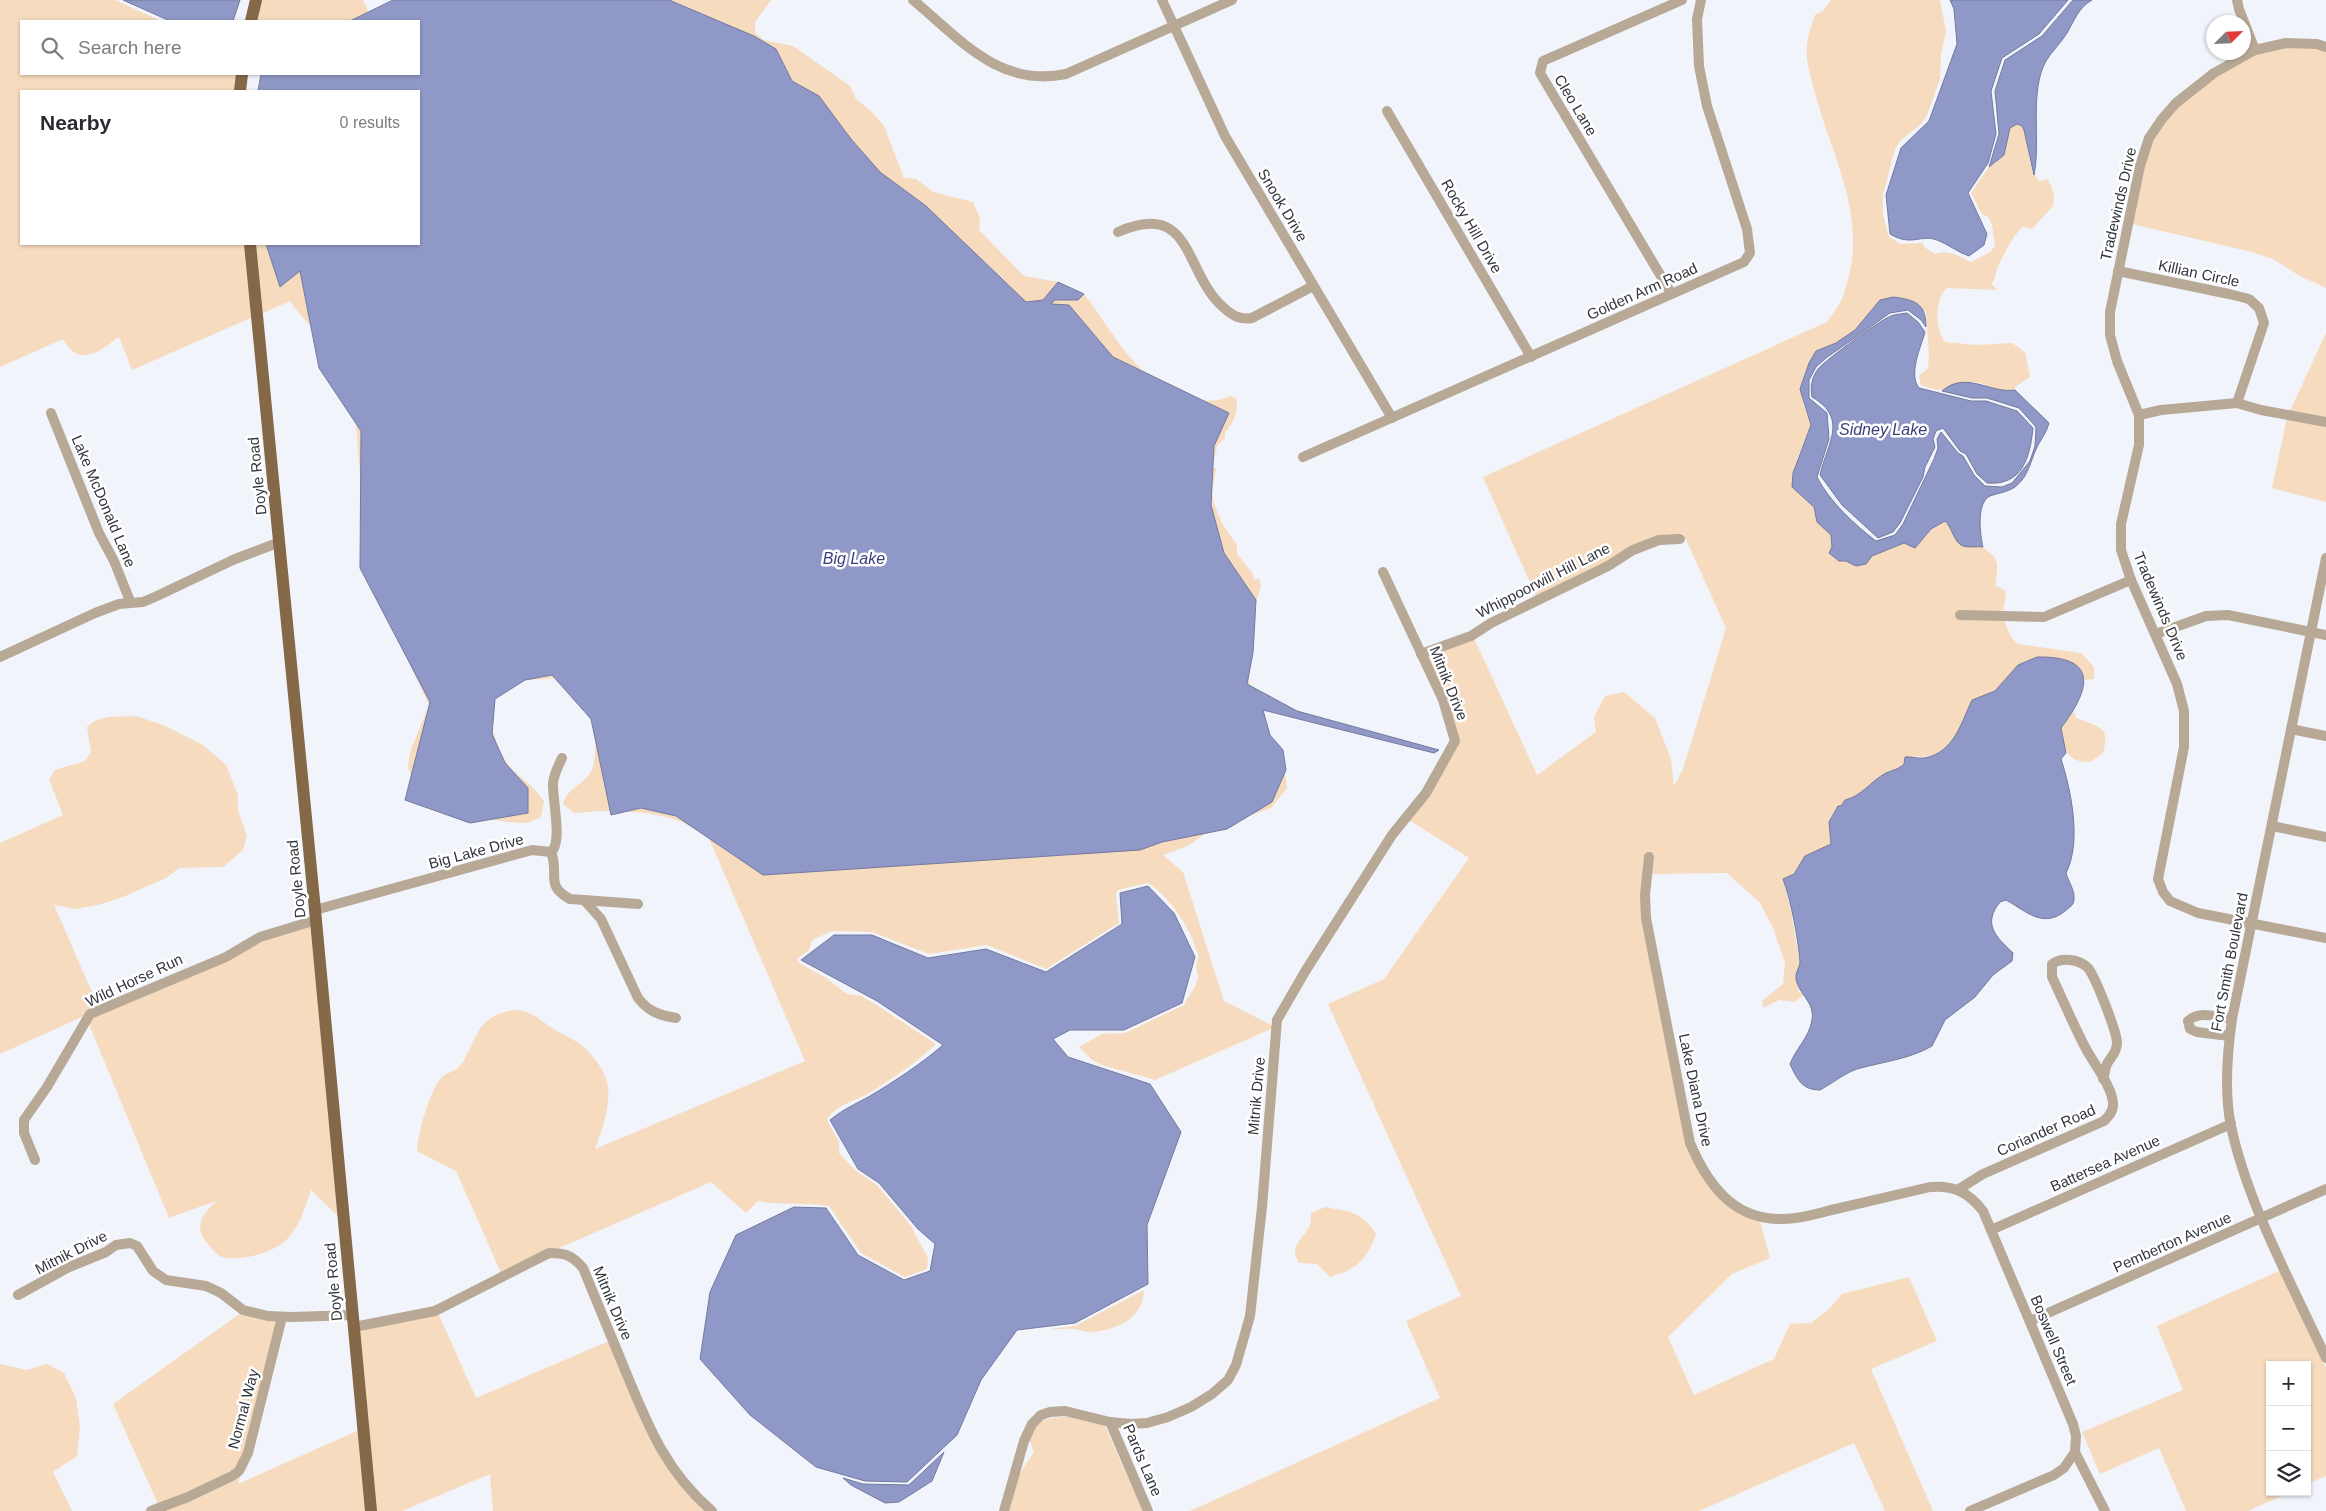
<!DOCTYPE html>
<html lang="en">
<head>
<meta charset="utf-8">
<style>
  body { margin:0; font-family:Arial,sans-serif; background:#f7f7f7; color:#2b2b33 }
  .controls { position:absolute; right:15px; bottom:15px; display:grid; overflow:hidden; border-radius:0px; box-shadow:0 1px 4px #0004 }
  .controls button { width:45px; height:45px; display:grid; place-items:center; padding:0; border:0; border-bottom:1px solid #e1e1e2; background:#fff; color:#2b2b33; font:25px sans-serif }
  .compass { position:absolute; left:2206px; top:15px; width:45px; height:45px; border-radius:50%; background:#fff; box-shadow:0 1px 4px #0004; rotate:66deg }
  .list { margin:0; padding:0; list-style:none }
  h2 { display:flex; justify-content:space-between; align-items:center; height:65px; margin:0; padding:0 20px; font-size:21px }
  h2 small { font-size:16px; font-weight:400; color:#7c7c81 }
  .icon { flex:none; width:28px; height:28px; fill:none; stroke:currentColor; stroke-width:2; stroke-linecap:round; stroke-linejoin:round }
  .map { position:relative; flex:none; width:2326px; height:1511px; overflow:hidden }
  .search { position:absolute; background:#fff; box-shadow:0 1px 4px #0004; left:20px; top:20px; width:400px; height:55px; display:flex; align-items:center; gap:12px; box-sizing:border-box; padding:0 18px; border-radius:0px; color:#7c7c81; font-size:19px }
  .panel { position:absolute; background:#fff; box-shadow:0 1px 4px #0004; left:20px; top:90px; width:400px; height:155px; border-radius:0px }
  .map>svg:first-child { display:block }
  .green { fill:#f6dbbe }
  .water { fill:#8f98c7; stroke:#737a9e }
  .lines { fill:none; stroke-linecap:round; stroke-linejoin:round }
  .minor { stroke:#b8a896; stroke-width:10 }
  .major { stroke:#856848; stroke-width:12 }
  .labels { text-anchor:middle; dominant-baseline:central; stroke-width:5; stroke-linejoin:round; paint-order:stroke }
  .street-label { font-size:15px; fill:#33353d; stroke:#fff }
  .water-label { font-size:16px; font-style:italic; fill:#373e7a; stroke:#fff }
</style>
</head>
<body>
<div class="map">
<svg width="2326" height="1511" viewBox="0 0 2326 1511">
  <rect width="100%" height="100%" fill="#f2f4fc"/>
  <!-- green -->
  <g class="green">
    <path d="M0 0H115L161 21H21V74H238L236 91H21V244H246L253 317 132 370 119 337C99 352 79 368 63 339L0 367Z"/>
    <polygon points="260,0 363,0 373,21 255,21"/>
    <path d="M483 0H771L755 22V33L764 40 793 46 850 86 856 99 872 112 884 126 904 178 916 179 933 192 973 202 980 218 979 230 1024 276 1058 282 1043 300 1027 302 1015 312 979 309 973 305 969 256 961 245 940 231 933 222 926 219H904L879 204 868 186 848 172 843 162 842 151 846 138 828 114 806 94 778 97 762 103 756 101 749 87 722 80 710 66 690 48C658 52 657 23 626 22L618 29 614 47 609 54 592 58 571 49 567 30 552 25 543 16 544 11 510 18 494 17 466 26 459 34 457 51 458 63 468 80 473 98 478 130 490 159 491 204 499 233 498 262 514 293 516 342 505 356 499 372 507 371 521 380 522 390 513 411 514 434 510 467 524 494 527 516 537 531 548 555 555 562 563 567 599 575 609 581 618 592 617 623 643 688 638 702 641 716 654 731 674 738 697 767 712 780 725 790 735 793 759 788 772 791 805 806 840 798H869L902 823 914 822 941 804H990L996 791 981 765 979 753 982 731 1004 703 1026 706 1045 703 1067 704 1083 718 1096 723 1102 732 1119 739 1126 740 1137 737 1162 745 1172 744C1183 754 1185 766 1192 778 1196 785 1203 790 1209 795L1216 791 1218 778 1222 776H1230L1233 770C1226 757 1217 765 1218 746 1208 737 1199 733 1186 733 1170 720 1176 720 1175 702 1175 690 1166 676 1160 666L1144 663C1135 649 1123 635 1121 618 1120 599 1139 582 1130 563 1103 567 1094 541 1108 520 1118 504 1151 511 1148 487 1147 473 1131 469 1123 459 1120 454 1117 448 1114 442L1089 433 1078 421 1066 384 1048 349 1042 321 1050 304 1055 300H1077L1084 294C1115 334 1137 384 1190 398 1205 402 1216 402 1230 396L1236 398C1239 410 1234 423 1225 432V438L1217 446 1216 453 1210 465 1216 469 1212 492 1214 504 1223 525 1237 545V554L1253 574 1254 580 1259 578 1261 586 1256 603 1244 615V651L1252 697 1289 706 1297 712 1291 716 1261 707 1251 708C1269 741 1283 747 1287 788L1271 808 1210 830 1188 846 1163 855 1183 872 1224 1001 1273 1026V1028L1155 1080 1102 1065 1092 1060 1079 1047 1102 1034 1125 1033 1184 1005C1188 996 1196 988 1198 978 1198 974 1196 970 1196 966 1196 962 1199 959 1198 955 1191 929 1171 898 1148 883L1118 890 1116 894 1119 923 1046 969 987 945 929 954 872 932 832 931 812 940 809 950 797 959 799 963 826 978 847 994 861 996 875 1004 936 1044C916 1063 892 1079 869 1093 855 1101 835 1105 827 1120L839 1142V1153L856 1171 877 1185 911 1226 928 1258 927 1269 905 1277 861 1253 829 1206C805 1202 782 1206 758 1201L746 1213 711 1182 557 1249 547 1250 501 1273 456 1171 417 1151C418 1132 429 1094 440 1079 444 1073 454 1072 459 1067 472 1053 474 1026 493 1017 498 1014 509 1010 515 1010 530 1010 540 1020 552 1028 558 1032 565 1035 572 1039 587 1047 603 1066 607 1082 612 1103 602 1130 595 1149L805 1061 708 836C668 809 621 809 574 813L563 804C567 789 579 787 588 776 594 770 595 758 595 750 598 716 582 700 558 678L515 681 491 700C489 725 497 755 516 773 527 783 535 788 544 801L541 817 528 823 508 822 447 813 423 803 408 768 410 752 429 705 400 643 396 619 380 581 383 568C406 558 428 555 451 565L461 587 473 593H487L502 581 513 562 514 535 511 514 486 488H467L453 493 449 505 443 533 409 540 390 541C354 511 361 457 355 415 352 399 345 379 339 364 328 339 305 324 290 301L261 314 254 244H266L281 287 304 268 328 263 342 244H419V91H377L368 74H419V44L433 47 458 11Z"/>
    <path d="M1831 0H1940L1946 31 1941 55 1940 79 1927 115 1921 124 1900 141 1895 149 1883 195V215L1889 237 1901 244 1923 243 1924 247 1935 254C1948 249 1959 256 1971 262L1990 252 1995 246 1992 225 1988 217 1982 214 1971 193 1989 167 1996 163 2006 145 2010 128 2017 124 2022 126 2024 130 2032 171 2039 181 2048 179 2054 194 2053 206 2032 229 2022 227C2013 236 2002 257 1997 269 1995 275 1996 279 1991 284L1998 290 1947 288C1934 300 1935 328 1945 342L1976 345 2012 343 2025 352 2030 377 2015 387V390C1996 393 1990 384 1973 382 1962 381 1950 390 1940 390 1934 390 1927 387 1921 385L1919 376 1928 368 1929 356 1926 312 1881 300 1855 330 1836 343 1816 351 1809 363 1803 403 1811 425 1797 459 1792 487 1814 507 1817 522 1831 535 1832 548 1846 561 1856 566 1865 564 1872 556 1904 543 1915 548 1931 529 1945 521 1964 546 1983 547C1986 551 1993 554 1995 558 2000 566 1995 578 1996 586L2006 591 2003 613 1957 611 1956 618 2004 620 2011 637 2018 644 2081 653 2094 667V679L2085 680 2081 670 2069 662 2008 677 1995 691 1972 700C1957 731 1951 762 1909 756 1901 770 1896 767 1884 774 1871 783 1862 796 1845 800L1841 806H1838L1831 817V844C1824 849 1817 851 1809 855 1797 861 1798 876 1783 879L1791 911 1800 963 1795 976 1799 992 1804 995 1794 1002 1779 1000 1763 1008 1762 1001 1783 984 1785 963 1773 928 1760 903 1727 873 1652 874 1654 854 1646 853 1641 895 1701 1175C1719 1203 1731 1207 1760 1221L1770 1258 1732 1274 1668 1337 1694 1395 1774 1359 1790 1324 1811 1323 1829 1309 1842 1294 1909 1277 1937 1341 1871 1369 1933 1511H1885L1854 1443 1699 1511H1190L1440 1398 1406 1321 1461 1296 1328 1004 1384 979 1469 858 1409 820 1459 742 1426 655 1474 638 1537 775 1596 732 1594 717 1605 696 1624 692 1655 718 1671 759 1674 786 1683 769 1726 628 1683 533 1606 562 1536 596 1483 477 1827 322C1832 314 1840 305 1843 296 1871 220 1834 164 1815 93 1806 58 1802 50 1815 15L1823 11Z"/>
    <path d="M2286 47 2316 48 2326 51V288L2300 276 2273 259 2248 251 2132 224C2137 201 2142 159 2154 138 2173 105 2219 68 2256 54 2265 50 2277 49 2286 47Z"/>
    <polygon points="2326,333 2326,418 2290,411"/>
    <polygon points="2287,418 2326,426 2326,502 2272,488"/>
    <path d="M2074 711 2076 718C2098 727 2111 725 2103 753L2090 762C2066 762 2064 749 2061 728Z"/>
    <path d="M136 716 163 725 203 745 226 765 238 795V810L247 836 243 850 223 867 179 868 166 878 123 897 98 905 75 909 54 905 98 1006 82 1017 0 1054V843L63 815 49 779 55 770 85 761 91 752 87 727C100 714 119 717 136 716Z"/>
    <path d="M312 925 340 1218 311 1190C305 1207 299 1229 285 1241 272 1253 239 1262 222 1257 217 1255 211 1248 208 1244 204 1240 200 1232 200 1227 200 1216 210 1208 216 1201L169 1218 88 1022 93 1016 261 941Z"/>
    <path d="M1325 1207C1351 1212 1361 1211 1376 1234 1366 1260 1358 1269 1330 1277L1317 1264 1299 1263C1288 1244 1303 1241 1310 1225 1311 1222 1311 1217 1311 1213Z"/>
    <polygon points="2281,1270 2326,1368 2326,1476 2307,1484 2307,1365 2270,1365 2270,1492 2290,1492 2248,1511 2186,1511 2159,1448 2100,1474 2082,1432 2183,1390 2157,1326"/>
    <path d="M1144 1290C1144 1319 1113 1332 1088 1332 1083 1331 1078 1329 1072 1329 1064 1328 1057 1330 1049 1329L1075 1326Z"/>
    <polygon points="241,1313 278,1320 245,1452 235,1468 212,1482 158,1504 113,1404"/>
    <path d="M438 1313 476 1398 609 1341C634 1402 654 1467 706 1511H493L490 1474 402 1511H375L358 1330Z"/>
    <polygon points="0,1364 27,1370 47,1364 64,1373 76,1398 80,1426 77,1456 53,1472 72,1511 0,1511"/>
    <path d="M1063 1417H1074L1104 1424 1143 1511H1008L1018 1476 1034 1452 1029 1438C1037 1421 1045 1418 1063 1417Z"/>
    <polygon points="359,1430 367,1511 161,1511 241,1474 238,1484"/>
  </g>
  <!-- water -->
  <g class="water">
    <polygon points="123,0 240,0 233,21 170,21"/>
    <polygon points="393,0 669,0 754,36 776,49 792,81 819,96 851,139 880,172 926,206 1026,302 1043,300 1058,282 1084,294 1078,300 1055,300 1051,304 1069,305 1113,357 1229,413 1214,446 1211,505 1224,553 1256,600 1253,653 1247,684 1297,711 1439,750 1434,753 1263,710 1270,735 1283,750 1286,770 1272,802 1227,829 1162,842 1140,850 763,875 676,816 641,808 611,815 591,719 552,675 525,680 495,699 492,734 505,763 528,788 528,813 470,823 405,800 430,702 360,568 361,431 319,368 300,271 280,287 266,244 419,244 419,91 258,91 261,74 419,74 419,21 350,21"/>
    <path d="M1950 0H2068L2039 34 2002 58 1991 91 1996 134 1988 163 1968 193 1987 234 1984 245 1969 256C1957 252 1948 244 1937 240 1920 234 1912 247 1890 234L1886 195 1901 148 1929 121 1957 44 1954 9Z"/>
    <path d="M2073 0H2092C2079 7 2074 21 2067 33 2061 43 2052 51 2046 61 2029 91 2041 142 2034 175L2024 130 2022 126 2017 124 2010 128 2004 155 1989 167 1999 134 1995 91 2005 60 2042 36Z"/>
    <path d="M1893 297C1915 300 1926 303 1926 327L1921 320 1908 310 1890 313 1826 358 1816 367 1809 380V398L1827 413 1829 439 1817 477C1829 501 1855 525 1876 541L1895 535 1903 524 1934 459 1938 448 1937 439 1941 432 1958 453 1963 456 1974 475 1985 486 2002 487 2012 483 2030 461 2035 446 2036 427 2019 408 1987 398H1972L1942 391C1966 370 1990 394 2015 390L2049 423C2047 432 2041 439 2037 447 2030 462 2029 476 2015 487 2008 492 1998 493 1990 496 1976 503 1980 534 1983 547 1977 546 1969 548 1963 546 1954 543 1952 527 1945 521L1931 529 1915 548 1904 543 1872 556 1866 564 1856 566 1846 561H1839L1829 553 1832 547 1831 535 1817 522 1814 507 1792 487 1793 473 1811 425 1800 389 1809 363 1816 351 1836 343 1855 330 1880 300Z"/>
    <path d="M1907 313 1918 322 1925 332C1921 347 1908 374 1919 388L1971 401H1986L2017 411 2033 428C2030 458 2022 486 1987 483L1977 474 1966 454 1960 451 1943 428 1936 431 1933 439 1935 447 1925 467 1923 477 1900 523 1893 532 1878 538 1842 505 1820 475C1827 443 1849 419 1812 397 1810 386 1812 376 1819 368 1827 359 1880 320 1891 316 1896 314 1902 314 1907 313Z"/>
    <path d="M2037 657C2100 656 2090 690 2061 728L2066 753 2061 759C2071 790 2082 842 2066 873 2068 881 2075 890 2074 899 2074 905 2070 907 2065 911 2043 929 2026 911 2006 900L2000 902C1982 924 1996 937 2013 953L2012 961 1993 975 1975 997 1945 1020 1932 1046C1910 1059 1882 1062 1857 1069 1843 1074 1833 1083 1820 1090 1802 1090 1797 1079 1790 1064 1796 1048 1809 1038 1812 1020 1815 1002 1799 995 1796 979 1795 972 1800 968 1800 961 1798 938 1791 900 1783 879L1794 874 1805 856 1831 844 1829 822 1838 806H1841L1845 800C1862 796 1871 781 1886 773 1893 770 1899 769 1904 764L1905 757C1911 756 1918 759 1924 758 1954 753 1961 723 1972 700L1995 691 2018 665Z"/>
    <path d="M1148 886 1174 913 1195 957 1182 1003 1124 1030H1070L1053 1039 1068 1057 1150 1084 1181 1132 1147 1225 1148 1284 1075 1323 1017 1330 981 1380 957 1435 907 1482 865 1481 816 1467 750 1415 700 1359 710 1292 736 1235 794 1207 826 1208 858 1255 904 1280 930 1271 935 1244 918 1229 879 1183 858 1169 830 1120C845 1108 854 1105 870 1096 895 1081 921 1064 943 1045L877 1001 801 960 834 935H872L928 958 986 949 1046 972 1122 924 1120 893Z"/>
    <polygon points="944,1452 932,1481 899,1502 885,1503 851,1485 843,1478 863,1484 909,1485"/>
  </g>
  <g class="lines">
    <!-- minor -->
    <g class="minor">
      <path d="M913 0C960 39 999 88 1066 74L1232 0"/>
      <polyline points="1162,0 1225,136 1392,418"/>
      <polyline points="2237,0 2239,9 2255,50"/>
      <polyline points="2326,47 2317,44 2286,43 2255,50 2214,73 2176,103 2162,119 2149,138 2140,166 2110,312 2110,335 2117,361 2139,415 2139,445 2121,524 2121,550 2131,580 2177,684 2184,711 2184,747 2158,879 2163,892 2170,901 2198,913 2326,938"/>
      <polyline points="1387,111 1531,357"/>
      <path d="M1118 232C1194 199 1183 273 1224 308 1233 316 1240 320 1252 318L1313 286"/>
      <polyline points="2118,271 2229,294 2249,299 2259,308 2264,323 2237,403"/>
      <polyline points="1671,293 1540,73 1543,61 1682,0"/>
      <polyline points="51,413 99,533 114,561 130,601"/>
      <polyline points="2139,415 2161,410 2237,403 2261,410 2326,422"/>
      <polyline points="1303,457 1744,262 1750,253 1747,229 1707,106 1699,66 1697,19 1701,0"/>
      <path d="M2326 558 2232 1019C2227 1054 2224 1092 2231 1126 2247 1203 2293 1286 2326 1358"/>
      <polyline points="1960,615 2044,617 2131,580"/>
      <polyline points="2156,634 2206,616 2228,615 2326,635"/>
      <polyline points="1421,654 1471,636 1491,623 1608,566 1633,550 1659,540 1680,539"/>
      <polyline points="0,657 95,613 119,604 143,602 157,596 235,559 280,542"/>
      <polyline points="2291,729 2326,736"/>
      <polyline points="2272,826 2326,837"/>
      <path d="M551 852C560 874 544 885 570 899L638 904"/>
      <path d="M1649 857 1645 895 1646 918 1690 1143C1710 1190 1739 1226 1796 1218 1811 1216 1826 1211 1840 1208 1870 1201 1900 1194 1930 1187 1954 1185 1968 1192 1983 1211L2073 1424 2076 1436 2075 1452 2105 1511"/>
      <path d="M584 900 601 919 638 998C649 1012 659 1015 676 1018"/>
      <path d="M315 910 532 850 551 852C563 843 552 798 553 783 554 774 558 766 562 758"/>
      <path d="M2229 1036 2197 1032 2190 1029 2188 1021C2199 1010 2218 1017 2232 1019"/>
      <polyline points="35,1160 24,1133 24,1120 47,1087 90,1014 226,957 260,937 316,920"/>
      <path d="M1959 1189 1983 1174 2104 1121C2108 1117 2113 1112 2113 1105 2114 1089 2092 1061 2085 1047 2073 1024 2063 1000 2052 977V964C2062 957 2079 959 2088 968 2095 976 2117 1032 2117 1043 2117 1052 2111 1057 2107 1064 2105 1068 2105 1074 2103 1079"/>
      <polyline points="1991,1230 2231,1124"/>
      <polyline points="18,1295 67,1268 106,1252 116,1245 130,1243 137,1246 153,1271 166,1280 206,1286 221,1293 243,1310 268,1316 292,1317 353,1315"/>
      <polyline points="2030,1321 2326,1189"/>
      <path d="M354 1327 435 1311 549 1253C565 1253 572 1255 583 1268 597 1302 611 1336 625 1370 648 1426 666 1472 712 1511"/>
      <polyline points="1110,1422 1148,1511"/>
      <polyline points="151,1511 188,1497 232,1476 239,1471 248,1453 282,1317"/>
      <polyline points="1004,1511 1024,1441 1032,1424 1041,1415 1050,1412 1065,1411 1110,1422 1131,1424 1147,1423 1168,1417 1191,1407 1212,1394 1228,1380 1236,1365 1250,1316 1262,1207 1277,1020 1306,970 1392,835 1426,793 1455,741 1443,700 1383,572"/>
      <polyline points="1970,1511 2054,1475 2064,1468 2075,1452"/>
    </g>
    <!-- major -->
    <g class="major">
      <polyline points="251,21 256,0"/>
      <polyline points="240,91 242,74"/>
      <polyline points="250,244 315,910 371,1511"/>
    </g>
  </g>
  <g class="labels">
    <!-- street labels -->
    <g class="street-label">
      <text transform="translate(1576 105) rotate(59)">Cleo Lane</text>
      <text transform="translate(2118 204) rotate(-77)">Tradewinds Drive</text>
      <text transform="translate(1283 205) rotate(59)">Snook Drive</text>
      <text transform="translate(1472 226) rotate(60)">Rocky Hill Drive</text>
      <text transform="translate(2199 273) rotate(12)">Killian Circle</text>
      <text transform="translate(1642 291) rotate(-24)">Golden Arm Road</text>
      <text transform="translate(257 476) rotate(-96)">Doyle Road</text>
      <text transform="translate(104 501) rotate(67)">Lake McDonald Lane</text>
      <text transform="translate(1543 580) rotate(-27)">Whippoorwill Hill Lane</text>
      <text transform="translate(2161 606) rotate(67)">Tradewinds Drive</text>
      <text transform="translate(1449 683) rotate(68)">Mitnik Drive</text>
      <text transform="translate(476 851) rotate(-15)">Big Lake Drive</text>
      <text transform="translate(296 879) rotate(-96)">Doyle Road</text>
      <text transform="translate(2229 962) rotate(-79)">Fort Smith Boulevard</text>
      <text transform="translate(134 980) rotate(-25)">Wild Horse Run</text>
      <text transform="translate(1696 1090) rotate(78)">Lake Diana Drive</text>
      <text transform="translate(1256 1096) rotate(-85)">Mitnik Drive</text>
      <text transform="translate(2046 1130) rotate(-24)">Coriander Road</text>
      <text transform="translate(2105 1163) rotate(-24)">Battersea Avenue</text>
      <text transform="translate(2172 1242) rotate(-24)">Pemberton Avenue</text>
      <text transform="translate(71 1252) rotate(-27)">Mitnik Drive</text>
      <text transform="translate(333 1282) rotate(-95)">Doyle Road</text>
      <text transform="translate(613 1303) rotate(67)">Mitnik Drive</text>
      <text transform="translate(2054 1340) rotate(67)">Boswell Street</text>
      <text transform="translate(243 1409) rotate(-75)">Normal Way</text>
      <text transform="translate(1143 1460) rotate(67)">Pards Lane</text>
    </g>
    <!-- water labels -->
    <g class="water-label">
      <text x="1883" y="429">Sidney Lake</text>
      <text x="854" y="558">Big Lake</text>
    </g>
  </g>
</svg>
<div class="controls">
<button>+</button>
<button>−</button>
<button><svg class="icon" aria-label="layers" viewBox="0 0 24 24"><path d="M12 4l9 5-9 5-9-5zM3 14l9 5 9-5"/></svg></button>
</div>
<svg class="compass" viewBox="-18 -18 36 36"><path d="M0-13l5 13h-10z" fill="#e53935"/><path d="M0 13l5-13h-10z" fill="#7c7c81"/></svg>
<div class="search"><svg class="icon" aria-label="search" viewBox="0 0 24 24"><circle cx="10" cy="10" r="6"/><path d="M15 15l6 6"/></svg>Search here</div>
<section class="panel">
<h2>Nearby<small>0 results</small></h2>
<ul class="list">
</ul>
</section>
</div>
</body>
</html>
